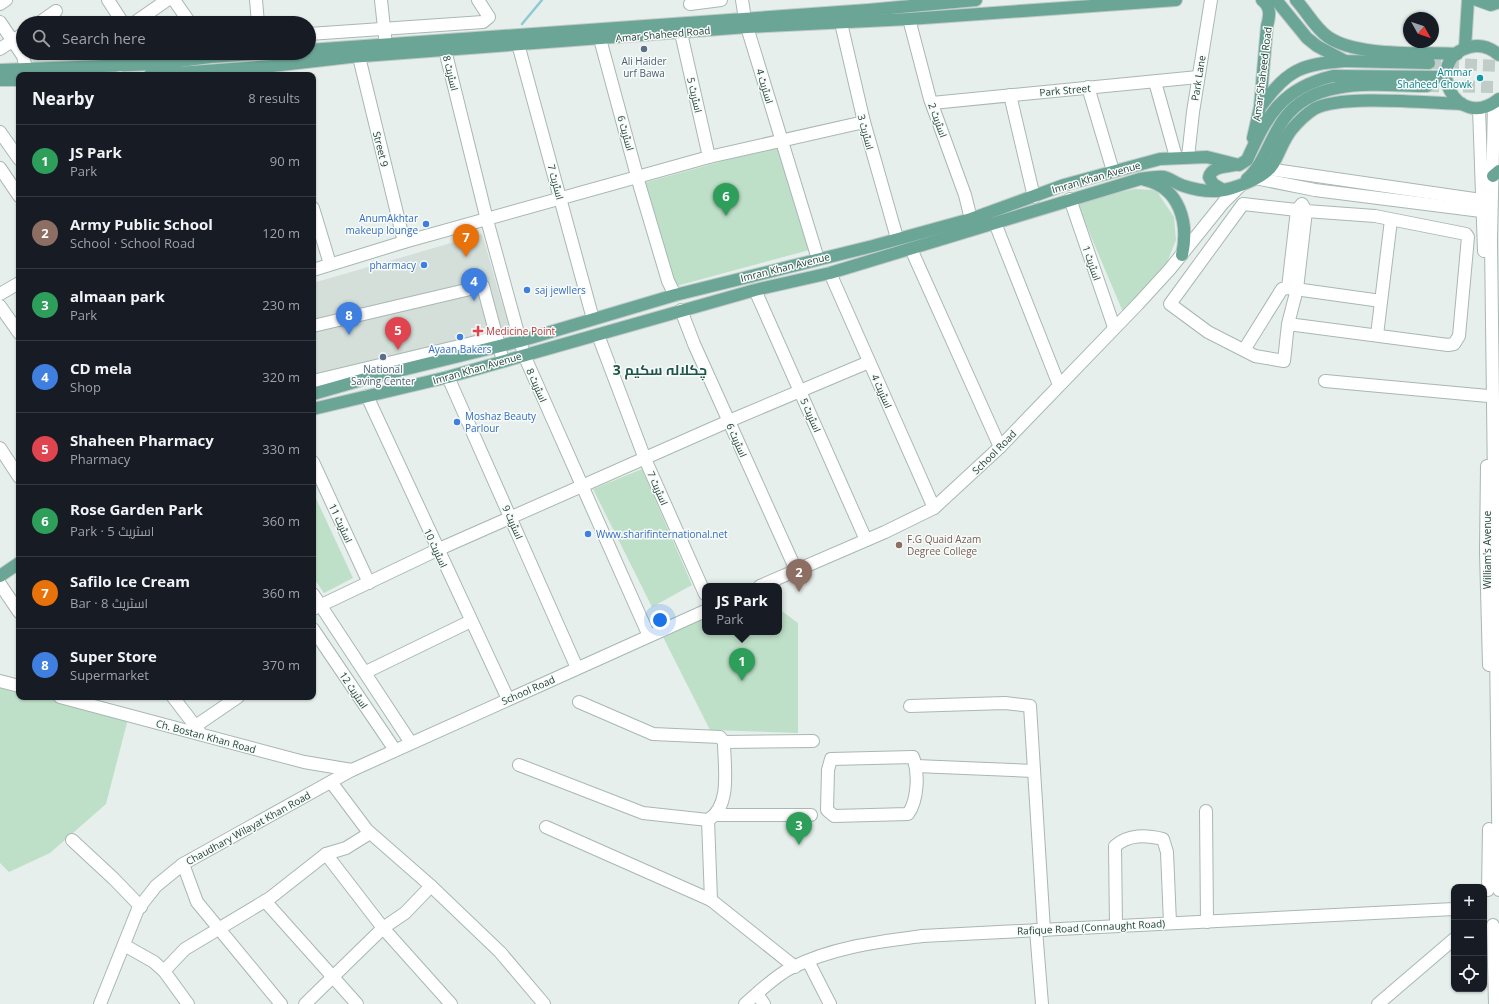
<!DOCTYPE html>
<html lang="en">
<head>
<meta charset="utf-8">
<style>
  body { margin:0; font-family:"Open Sans",Cairo,sans-serif; background:#242831; color:#f1f3f6 }
  .controls { position:absolute; right:12px; bottom:12px; display:grid; overflow:hidden; border-radius:8px; box-shadow:0 1px 3px #0004 }
  .controls button { width:36px; height:36px; display:grid; place-items:center; padding:0; border:0; border-bottom:1px solid #363941; background:#171b24; color:#f1f3f6; font:20px sans-serif }
  .compass { position:absolute; left:1403px; top:12px; width:36px; height:36px; border-radius:50%; background:#171b24; box-shadow:0 1px 3px #0004; rotate:130deg }
  .you { position:absolute; left:660px; top:620px; width:14px; height:14px; margin:-10px; border:3px solid #fff; border-radius:50%; background:#1a73e8; box-shadow:0 0 0 6px #1a73e833 }
  .badge { display:grid; place-items:center; width:26px; height:26px; border-radius:50%; background:#b45309; color:#fff; font-size:13px; font-weight:700 }
  .pin { position:absolute; translate:-50% -33px; filter:drop-shadow(0 1px 2px #0008) }
  .pin::after { content:''; position:absolute; top:21px; width:14px; height:12px; background:inherit; clip-path:polygon(0 0,100% 0,50% 100%) }
  .popup { position:absolute; left:702px; top:583px; width:80px; height:52px; box-sizing:border-box; display:grid; place-content:center; border-radius:8px; background:#171b24; filter:drop-shadow(0 1px 3px #0005); font-size:13px; white-space:nowrap; color:#9ea1a6 }
  .popup b { font-size:15px; color:#f1f3f6 }
  .popup::after { content:''; position:absolute; left:50%; top:100%; margin-left:-8px; border:8px solid transparent; border-top-color:#171b24 }
  .list { margin:0; padding:0; list-style:none }
  h2 { display:flex; justify-content:space-between; align-items:center; height:52px; margin:0; padding:0 16px; font-size:17px }
  h2 small { font-size:13px; font-weight:400; color:#9ea1a6 }
  .list li { display:grid; grid-template-columns:26px 1fr auto; gap:12px; align-items:center; box-sizing:border-box; height:72px; padding:0 16px; border-top:1px solid #363941 }
  .list b { display:block; font-size:15px; white-space:nowrap }
  .list p { margin:0; font-size:13px; white-space:nowrap; color:#9ea1a6 }
  .list em { font-size:13px; font-style:normal; color:#9ea1a6 }
  .icon { flex:none; width:22px; height:22px; fill:none; stroke:currentColor; stroke-width:2; stroke-linecap:round; stroke-linejoin:round }
  .map { position:relative; flex:none; width:1499px; height:1004px; overflow:hidden }
  .search { position:absolute; background:#171b24; box-shadow:0 1px 3px #0004; left:16px; top:16px; width:300px; height:44px; display:flex; align-items:center; gap:10px; box-sizing:border-box; padding:0 14px; border-radius:22px; color:#9ea1a6; font-size:15px }
  .panel { position:absolute; background:#171b24; box-shadow:0 1px 3px #0004; left:16px; top:72px; width:300px; height:628px; border-radius:8px }
  .map>svg:first-child { display:block }
  .built { fill:#d4dfda }
  .green { fill:#bfe0c8 }
  .lines { fill:none; stroke-linecap:round; stroke-linejoin:round }
  .stream { stroke:#8ec9d4; stroke-width:2.5 }
  .major-tunnel { stroke:#bfccc8; stroke-width:12; stroke-dasharray:12 6; stroke-linecap:butt }
  .minor-casing { stroke:#a8b8b2; stroke-width:14 }
  .major-casing { stroke:#c2cac8; stroke-width:14 }
  .minor { stroke:#fff; stroke-width:12 }
  .major { stroke:#6aa596; stroke-width:12 }
  .service-dot { fill:#5c6f8a; stroke:#f7fbf9; stroke-width:1.5 }
  .culture-dot { fill:#0f9aa8; stroke:#f7fbf9; stroke-width:1.5 }
  .shop-dot { fill:#3f7fe0; stroke:#f7fbf9; stroke-width:1.5 }
  .health-dot { fill:#e0444e; stroke:#f7fbf9; stroke-width:1.5 }
  .education-dot { fill:#8d6e63; stroke:#f7fbf9; stroke-width:1.5 }
  .labels { text-anchor:middle; dominant-baseline:central; stroke-width:3; stroke-linejoin:round; paint-order:stroke }
  .street-label { font-size:10px; fill:#24423a; stroke:#f7fbf9 }
  .service-label { font-size:10px; fill:#4e5e75; stroke:#f7fbf9 }
  .culture-label { font-size:10px; fill:#0d838f; stroke:#f7fbf9; text-anchor:end }
  .shop-label { font-size:10px; fill:#366cbe; stroke:#f7fbf9; text-anchor:start }
  .health-label { font-size:10px; fill:#be3a42; stroke:#f7fbf9; text-anchor:start }
  .education-label { font-size:10px; fill:#785e54; stroke:#f7fbf9; text-anchor:start }
  .district-label { font-size:14px; font-weight:bold; fill:#1f5548; stroke:#f7fbf9 }
</style>
</head>
<body>
<div class="map">
<svg width="1499" height="1004" viewBox="0 0 1499 1004">
  <rect width="100%" height="100%" fill="#e6efeb"/>
  <!-- built -->
  <polygon class="built" points="482,234 510,331 313,384 313,283"/>
  <!-- green -->
  <g class="green">
    <polygon points="780,145 813,249 669,288 640,184"/>
    <polygon points="1135,189 1156,190 1174,217 1176,240 1160,280 1123,312 1076,201"/>
    <polygon points="642,469 692,585 652,607 593,489"/>
    <polygon points="313,492 353,578 324,593 313,577"/>
    <polygon points="779,609 798,623 798,733 710,730 660,631 705,611 705,632 779,632"/>
    <polygon points="0,681 19,686 19,697 61,697 129,715 106,804 50,853 9,872 0,863"/>
  </g>
  <g class="lines">
    <!-- stream -->
    <polyline class="stream" points="522,24 542,0"/>
    <!-- major-tunnel -->
    <g class="major-tunnel">
      <polyline points="1429,63 1499,66"/>
      <polyline points="1427,86 1499,87"/>
    </g>
    <defs>
      <g id="minor">
        <polyline points="108,0 123,23"/>
        <polyline points="174,0 190,23"/>
        <polyline points="256,0 258,23"/>
        <polyline points="381,0 385,37"/>
        <polyline points="742,0 745,19"/>
        <polyline points="0,4 6,0"/>
        <polyline points="690,4 721,0"/>
        <polyline points="909,19 930,99 965,195 971,219"/>
        <polyline points="0,22 23,56 26,68"/>
        <polyline points="39,23 56,11"/>
        <polyline points="134,23 167,0"/>
        <polyline points="841,23 864,122 897,238"/>
        <polyline points="747,27 818,259"/>
        <polyline points="681,33 709,157"/>
        <polyline points="309,34 483,22 489,17 478,0"/>
        <polyline points="600,39 640,187 668,281 675,295"/>
        <polyline points="518,44 593,319"/>
        <polyline points="0,49 23,34"/>
        <polyline points="445,50 487,220 524,355 649,636"/>
        <polyline points="359,57 404,242"/>
        <polyline points="120,66 121,53"/>
        <polyline points="1155,82 1176,157"/>
        <polyline points="1088,87 1113,171"/>
        <polyline points="1010,95 1034,197"/>
        <polyline points="932,103 1198,77"/>
        <polyline points="1494,103 1491,240 1499,890"/>
        <polyline points="1479,108 1484,251"/>
        <polyline points="0,132 19,159"/>
        <polyline points="1188,157 1193,112 1211,0"/>
        <polyline points="0,168 19,196"/>
        <polyline points="1268,169 1481,200"/>
        <polyline points="1255,178 1315,190 1481,211"/>
        <polyline points="1070,199 1114,327"/>
        <polyline points="313,208 330,264"/>
        <polyline points="995,223 1059,385"/>
        <polyline points="911,249 1000,447"/>
        <polyline points="313,270 404,242 709,157 864,122"/>
        <polyline points="830,273 934,508"/>
        <polyline points="1288,288 1297,210 1301,205"/>
        <polyline points="755,290 866,540"/>
        <polyline points="0,294 19,283"/>
        <polyline points="0,306 19,333"/>
        <polyline points="681,310 694,344 796,570"/>
        <polyline points="1288,324 1448,345 1454,344 1459,336 1468,237 1466,234 1375,216 1306,211 1243,204 1170,304 1208,332 1255,356 1284,361 1288,324 1297,289 1306,211 1302,204"/>
        <polyline points="313,326 483,286 503,361"/>
        <polyline points="598,335 645,459 705,594"/>
        <polyline points="1377,335 1391,220"/>
        <polyline points="1244,350 1282,289 1288,288 1381,301"/>
        <polyline points="448,377 577,668"/>
        <polyline points="313,381 497,337"/>
        <polyline points="1325,381 1488,396"/>
        <polyline points="367,396 508,699"/>
        <polyline points="0,448 19,477"/>
        <polyline points="313,462 369,583"/>
        <polyline points="1487,466 1486,552 1489,665"/>
        <polyline points="0,584 19,612"/>
        <polyline points="760,586 885,532 934,508 1000,447 1138,304 1170,269 1223,203 1241,185"/>
        <polyline points="313,594 411,743"/>
        <polyline points="313,609 437,550 729,421 869,362"/>
        <polyline points="313,629 395,750"/>
        <polyline points="366,672 471,621"/>
        <polyline points="0,681 19,686"/>
        <polyline points="60,697 304,762 352,770"/>
        <polyline points="173,697 199,731"/>
        <polyline points="910,706 1005,703 1030,706 1044,930"/>
        <polyline points="194,727 238,697"/>
        <polyline points="724,742 813,741"/>
        <path d="M913 757C919 773 918 800 908 814L834 816 827 810 828 770 831 759Z"/>
        <path d="M519 765 643 813 708 820C732 806 724 766 724 742L720 737 653 734 579 702"/>
        <polyline points="916,766 1034,771"/>
        <polyline points="331,782 367,830 431,886 500,952 544,1004"/>
        <polyline points="1206,811 1207,922"/>
        <polyline points="715,815 811,815"/>
        <polyline points="708,820 711,900"/>
        <polyline points="546,827 711,900 795,967"/>
        <polyline points="72,840 114,879 141,907"/>
        <polyline points="326,854 383,928 451,1004"/>
        <polyline points="183,864 197,902 281,1004"/>
        <polyline points="1488,890 1489,829"/>
        <polyline points="265,901 357,1004"/>
        <polyline points="1493,925 1495,1004"/>
        <path d="M1116 926 1115 846C1129 834 1146 835 1163 839L1167 852 1170 923"/>
        <polyline points="1036,930 1042,1004"/>
        <polyline points="124,945 154,962 164,971 188,1004"/>
        <polyline points="808,961 830,1004"/>
        <polyline points="164,971 185,949 270,898 326,854 346,848 370,833"/>
        <polyline points="757,994 764,1004"/>
        <polyline points="100,1004 138,909 156,886 183,864 352,770 705,611"/>
        <polyline points="305,1004 383,928 405,913 431,886"/>
        <path d="M745 1004C759 992 775 976 791 968 833 947 877 942 922 936L1454 909"/>
        <polyline points="1378,1004 1454,939"/>
      </g>
      <g id="major">
        <polyline points="1276,0 1307,38 1317,46 1345,61 1429,63"/>
        <path d="M1296 0C1307 12 1315 28 1328 37 1357 57 1421 52 1457 54"/>
        <polyline points="1477,0 1491,5 1499,2"/>
        <polyline points="1465,48 1468,0"/>
        <polyline points="309,50 868,10 976,0"/>
        <path d="M1499 55C1491 48 1481 44 1470 47 1421 59 1456 134 1499 99"/>
        <polyline points="0,70 156,64 210,57 265,53"/>
        <polyline points="150,75 272,66 350,57 747,27 909,19 1176,0"/>
        <polyline points="0,80 19,80"/>
        <path d="M1261 106C1287 70 1301 64 1345 61"/>
        <path d="M1253 138 1260 107 1267 26C1270 15 1271 7 1262 0"/>
        <polyline points="1493,176 1499,171"/>
        <path d="M1247 179C1265 163 1270 138 1284 119 1315 75 1381 86 1427 86"/>
        <path d="M1145 180C1180 188 1189 223 1182 255"/>
        <path d="M1223 190 1213 184 1209 177C1212 166 1226 167 1235 165"/>
        <path d="M313 394 365 379 520 341 675 295 873 246 971 219 1064 185 1160 159 1207 157 1239 165 1247 160C1267 115 1282 88 1333 76L1446 77"/>
        <path d="M313 409 448 377 755 290 830 273 1140 179C1147 178 1158 176 1164 177 1171 179 1177 184 1184 186 1199 191 1217 193 1232 188 1245 184 1266 176 1273 164 1280 152 1283 140 1292 129 1298 122 1306 114 1314 109 1340 94 1429 103 1462 104"/>
        <polyline points="0,576 19,563"/>
      </g>
    </defs>
    <!-- minor casing -->
    <use href="#minor" class="minor-casing"/>
    <!-- major casing -->
    <use href="#major" class="major-casing"/>
    <!-- minor -->
    <use href="#minor" class="minor"/>
    <!-- major -->
    <use href="#major" class="major"/>
  </g>
  <!-- markers -->
  <g class="service-dot">
    <circle cx="644" cy="49" r="4"/>
    <circle cx="383" cy="357" r="4"/>
  </g>
  <circle class="culture-dot" cx="1480" cy="78" r="4"/>
  <g class="shop-dot">
    <circle cx="426" cy="224" r="4"/>
    <circle cx="424" cy="265" r="4"/>
    <circle cx="527" cy="290" r="4"/>
    <circle cx="460" cy="337" r="4"/>
    <circle cx="457" cy="422" r="4"/>
    <circle cx="588" cy="534" r="4"/>
  </g>
  <path class="health-dot" d="M476 325h4v4h4v4h-4v4h-4v-4h-4v-4h4z"/>
  <circle class="education-dot" cx="899" cy="545" r="4"/>
  <g class="labels">
    <!-- street labels -->
    <g class="street-label">
      <text transform="translate(663 34) rotate(-5)">Amar Shaheed Road</text>
      <text transform="translate(451 73) rotate(76)">اسٹریٹ 8</text>
      <text transform="translate(1262 74) rotate(-83)">Amar Shaheed Road</text>
      <text transform="translate(1198 78) rotate(-81)">Park Lane</text>
      <text transform="translate(765 86) rotate(73)">اسٹریٹ 4</text>
      <text transform="translate(1065 90) rotate(-5)">Park Street</text>
      <text transform="translate(695 95) rotate(77)">اسٹریٹ 5</text>
      <text transform="translate(938 120) rotate(70)">اسٹریٹ 2</text>
      <text transform="translate(866 132) rotate(75)">اسٹریٹ 3</text>
      <text transform="translate(626 133) rotate(74)">اسٹریٹ 6</text>
      <text transform="translate(381 149) rotate(76)">Street 9</text>
      <text transform="translate(1096 177) rotate(-16)">Imran Khan Avenue</text>
      <text transform="translate(556 182) rotate(75)">اسٹریٹ 7</text>
      <text transform="translate(1092 263) rotate(71)">اسٹریٹ 1</text>
      <text transform="translate(785 267) rotate(-14)">Imran Khan Avenue</text>
      <text transform="translate(477 368) rotate(-16)">Imran Khan Avenue</text>
      <text transform="translate(537 385) rotate(66)">اسٹریٹ 8</text>
      <text transform="translate(882 391) rotate(66)">اسٹریٹ 4</text>
      <text transform="translate(811 415) rotate(66)">اسٹریٹ 5</text>
      <text transform="translate(737 440) rotate(66)">اسٹریٹ 6</text>
      <text transform="translate(994 452) rotate(-45)">School Road</text>
      <text transform="translate(658 488) rotate(66)">اسٹریٹ 7</text>
      <text transform="translate(513 522) rotate(66)">اسٹریٹ 9</text>
      <text transform="translate(341 523) rotate(65)">اسٹریٹ 11</text>
      <text transform="translate(436 548) rotate(65)">اسٹریٹ 10</text>
      <text transform="translate(1487 550) rotate(-90)">William's Avenue</text>
      <text transform="translate(354 690) rotate(56)">اسٹریٹ 12</text>
      <text transform="translate(528 690) rotate(-24)">School Road</text>
      <text transform="translate(206 736) rotate(15)">Ch. Bostan Khan Road</text>
      <text transform="translate(248 828) rotate(-29)">Chaudhary Wilayat Khan Road</text>
      <text transform="translate(1091 927) rotate(-3)">Rafique Road (Connaught Road)</text>
    </g>
    <!-- service labels -->
    <g class="service-label">
      <text x="644" y="61">Ali Haider<tspan x="644" dy="12">urf Bawa</tspan></text>
      <text x="383" y="369">National<tspan x="383" dy="12">Saving Center</tspan></text>
    </g>
    <!-- culture labels -->
    <g class="culture-label">
      <text x="1472" y="72">Ammar<tspan x="1472" dy="12">Shaheed Chowk</tspan></text>
    </g>
    <!-- shop labels -->
    <g class="shop-label">
      <text x="418" y="218" text-anchor="end">AnumAkhtar<tspan x="418" dy="12">makeup lounge</tspan></text>
      <text x="416" y="265" text-anchor="end">pharmacy</text>
      <text x="535" y="290">saj jewllers</text>
      <text x="460" y="349" text-anchor="middle">Ayaan Bakers</text>
      <text x="465" y="416">Moshaz Beauty<tspan x="465" dy="12">Parlour</tspan></text>
      <text x="596" y="534">Www.sharifinternational.net</text>
    </g>
    <!-- health labels -->
    <g class="health-label">
      <text x="486" y="331">Medicine Point</text>
    </g>
    <!-- education labels -->
    <g class="education-label">
      <text x="907" y="539">F.G Quaid Azam<tspan x="907" dy="12">Degree College</tspan></text>
    </g>
    <!-- district labels -->
    <g class="district-label">
      <text x="660" y="369">چکلالہ سکیم 3</text>
    </g>
  </g>
</svg>
<div class="controls">
<button>+</button>
<button>−</button>
<button><svg class="icon" aria-label="locate" viewBox="0 0 24 24"><circle cx="12" cy="12" r="6"/><path d="M12 2v4M12 18v4M2 12h4M18 12h4"/></svg></button>
</div>
<svg class="compass" viewBox="-18 -18 36 36"><path d="M0-13l5 13h-10z" fill="#e53935"/><path d="M0 13l5-13h-10z" fill="#9ea1a6"/></svg>
<div class="you"></div>
<div class="pin badge" style="left:742px;top:681px;background:#2e9e5b">1</div>
<div class="popup"><b>JS Park</b>Park</div>
<div class="pin badge" style="left:799px;top:592px;background:#8d6e63">2</div>
<div class="pin badge" style="left:799px;top:845px;background:#2e9e5b">3</div>
<div class="pin badge" style="left:474px;top:301px;background:#3f7fe0">4</div>
<div class="pin badge" style="left:398px;top:350px;background:#e0444e">5</div>
<div class="pin badge" style="left:726px;top:216px;background:#2e9e5b">6</div>
<div class="pin badge" style="left:466px;top:257px;background:#e8710a">7</div>
<div class="pin badge" style="left:349px;top:335px;background:#3f7fe0">8</div>
<div class="search"><svg class="icon" aria-label="search" viewBox="0 0 24 24"><circle cx="10" cy="10" r="6"/><path d="M15 15l6 6"/></svg>Search here</div>
<section class="panel">
<h2>Nearby<small>8 results</small></h2>
<ul class="list">
<li><span class="badge" style="background:#2e9e5b">1</span><div><b>JS Park</b><p>Park</p></div><em>90 m</em></li>
<li><span class="badge" style="background:#8d6e63">2</span><div><b>Army Public School</b><p>School · School Road</p></div><em>120 m</em></li>
<li><span class="badge" style="background:#2e9e5b">3</span><div><b>almaan park</b><p>Park</p></div><em>230 m</em></li>
<li><span class="badge" style="background:#3f7fe0">4</span><div><b>CD mela</b><p>Shop</p></div><em>320 m</em></li>
<li><span class="badge" style="background:#e0444e">5</span><div><b>Shaheen Pharmacy</b><p>Pharmacy</p></div><em>330 m</em></li>
<li><span class="badge" style="background:#2e9e5b">6</span><div><b>Rose Garden Park</b><p>Park · اسٹریٹ 5</p></div><em>360 m</em></li>
<li><span class="badge" style="background:#e8710a">7</span><div><b>Safilo Ice Cream</b><p>Bar · اسٹریٹ 8</p></div><em>360 m</em></li>
<li><span class="badge" style="background:#3f7fe0">8</span><div><b>Super Store</b><p>Supermarket</p></div><em>370 m</em></li>
</ul>
</section>
</div>
</body>
</html>
